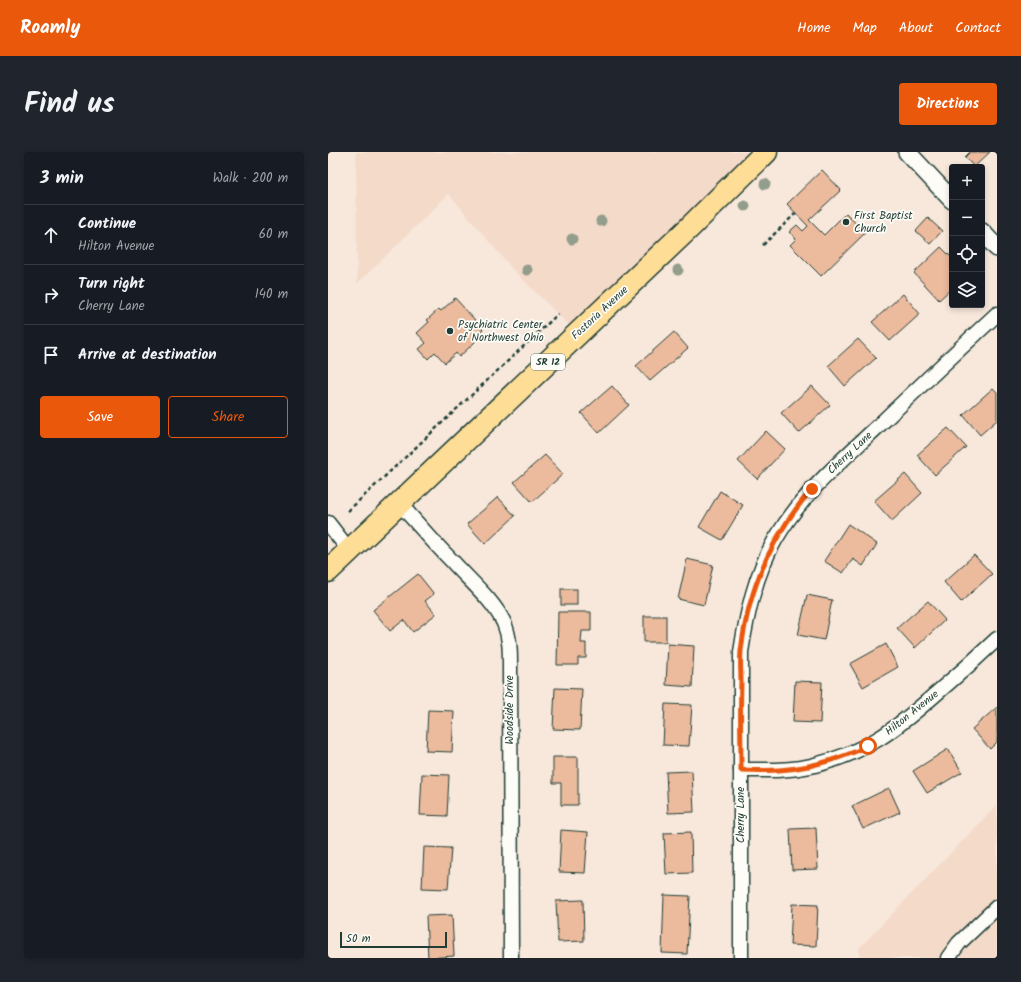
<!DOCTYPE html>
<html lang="en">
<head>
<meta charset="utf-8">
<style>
  body { margin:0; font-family:Kalam,sans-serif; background:#20242c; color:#f1f3f6 }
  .controls { position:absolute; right:12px; top:12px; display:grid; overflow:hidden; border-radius:4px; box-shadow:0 2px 6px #0003 }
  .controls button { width:36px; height:36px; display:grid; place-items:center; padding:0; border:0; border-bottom:1px solid #363941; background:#171b24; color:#f1f3f6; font:20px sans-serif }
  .scale { position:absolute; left:12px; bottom:10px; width:107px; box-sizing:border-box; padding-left:4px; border:2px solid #1f3d34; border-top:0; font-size:11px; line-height:14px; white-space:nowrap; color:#1f3d34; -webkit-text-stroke:3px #fdfcf7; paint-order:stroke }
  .stop { position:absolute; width:12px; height:12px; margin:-9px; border:3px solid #ea580c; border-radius:50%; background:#fff }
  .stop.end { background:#ea580c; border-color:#fff; box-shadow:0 1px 4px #0008 }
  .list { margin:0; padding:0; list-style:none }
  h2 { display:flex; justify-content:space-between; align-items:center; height:52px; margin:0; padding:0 16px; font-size:17px }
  h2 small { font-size:13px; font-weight:400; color:#9ea1a6 }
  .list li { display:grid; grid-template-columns:26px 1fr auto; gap:12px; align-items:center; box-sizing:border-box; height:60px; padding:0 16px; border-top:1px solid #363941 }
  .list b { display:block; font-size:15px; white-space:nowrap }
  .list p { margin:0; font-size:13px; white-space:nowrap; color:#9ea1a6 }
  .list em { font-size:13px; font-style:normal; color:#9ea1a6 }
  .actions { display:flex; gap:8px; padding:12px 16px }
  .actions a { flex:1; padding:9px 0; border:1px solid #ea580c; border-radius:4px; text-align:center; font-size:14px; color:#ea580c }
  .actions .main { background:#ea580c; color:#fff }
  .icon { flex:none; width:22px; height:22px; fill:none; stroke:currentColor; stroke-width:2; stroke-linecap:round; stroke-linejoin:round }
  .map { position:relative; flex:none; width:669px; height:806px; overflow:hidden; border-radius:4px }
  header { display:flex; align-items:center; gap:24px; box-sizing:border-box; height:56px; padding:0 20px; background:#ea580c; color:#fff }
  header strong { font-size:19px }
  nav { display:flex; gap:22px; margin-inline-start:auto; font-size:14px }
  .intro { display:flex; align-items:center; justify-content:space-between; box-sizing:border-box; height:96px; padding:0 24px }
  h1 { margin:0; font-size:28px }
  .button { padding:10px 18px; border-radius:4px; background:#ea580c; color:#fff; font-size:14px; font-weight:700 }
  main { display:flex; gap:24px; padding:0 24px }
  aside { flex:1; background:#171b24; border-radius:4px; box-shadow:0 2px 6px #0003 }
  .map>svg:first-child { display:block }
  .built { fill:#f4dac9 }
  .building { fill:#ecba9d; stroke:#1f3d34 }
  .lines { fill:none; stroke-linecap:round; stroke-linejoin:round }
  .minor-casing { stroke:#1f3d34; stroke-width:17 }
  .tertiary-casing { stroke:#1f3d34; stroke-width:20 }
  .primary-casing { stroke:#1f3d34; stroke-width:25 }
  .path { stroke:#1f3d34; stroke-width:2.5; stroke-dasharray:4 3; stroke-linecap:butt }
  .minor { stroke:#fdfcf7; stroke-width:14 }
  .tertiary { stroke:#fdfcf7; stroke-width:17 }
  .primary { stroke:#fedd96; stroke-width:22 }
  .tree { fill:#939d8c }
  .route { stroke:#ea580c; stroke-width:5 }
  .poi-dot { fill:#1f3d34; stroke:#fdfcf7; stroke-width:1.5 }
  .labels { text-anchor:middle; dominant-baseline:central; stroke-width:3.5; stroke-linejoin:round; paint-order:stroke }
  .shield { fill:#fdfcf7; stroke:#62766e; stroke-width:1 }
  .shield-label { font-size:10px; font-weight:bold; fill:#1f3d34 }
  .poi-label { font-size:11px; fill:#1f3d34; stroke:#fdfcf7; text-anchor:start }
  .street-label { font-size:11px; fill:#1f3d34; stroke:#fdfcf7 }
</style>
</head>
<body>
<header>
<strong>Roamly</strong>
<nav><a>Home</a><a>Map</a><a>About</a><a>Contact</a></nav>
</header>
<div class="intro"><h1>Find us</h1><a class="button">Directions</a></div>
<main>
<aside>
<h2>3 min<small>Walk · 200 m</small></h2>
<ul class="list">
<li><svg class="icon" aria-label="ahead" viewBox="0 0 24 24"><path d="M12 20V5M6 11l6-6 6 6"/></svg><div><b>Continue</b><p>Hilton Avenue</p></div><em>60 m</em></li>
<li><svg class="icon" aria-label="right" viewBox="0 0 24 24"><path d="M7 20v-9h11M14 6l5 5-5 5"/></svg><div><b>Turn right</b><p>Cherry Lane</p></div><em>140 m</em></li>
<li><svg class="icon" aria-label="arrive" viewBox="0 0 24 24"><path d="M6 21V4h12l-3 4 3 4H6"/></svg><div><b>Arrive at destination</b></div></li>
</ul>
<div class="actions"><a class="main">Save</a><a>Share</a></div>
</aside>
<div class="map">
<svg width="669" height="806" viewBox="0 0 669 806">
  <rect width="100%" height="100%" fill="#f8e8dc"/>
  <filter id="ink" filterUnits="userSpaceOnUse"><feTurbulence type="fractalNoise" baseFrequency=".025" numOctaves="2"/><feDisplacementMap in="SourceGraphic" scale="8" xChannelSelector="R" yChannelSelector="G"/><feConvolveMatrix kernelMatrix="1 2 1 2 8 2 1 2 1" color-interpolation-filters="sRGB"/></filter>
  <g filter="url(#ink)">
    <!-- built -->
    <g class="built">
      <polygon points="28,0 442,0 250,182 185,118 121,42 29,132"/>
      <polygon points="669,653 669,806 531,806 531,796"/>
    </g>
    <!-- building -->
    <g class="building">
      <polygon points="642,0 662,0 646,15 637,5"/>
      <polygon points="494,18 513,38 481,68 496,83 518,61 537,81 493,124 462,93 468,87 461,80 469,73 475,79 480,74 459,52"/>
      <polygon points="600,66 614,79 602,92 588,79"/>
      <polygon points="613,95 624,106 624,122 622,124 624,126 624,136 611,148 586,121"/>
      <polygon points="575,142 592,162 562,189 544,170"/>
      <polygon points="127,146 155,177 144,187 147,190 131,205 128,201 117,211 107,200 100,207 91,197 98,191 89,181 101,170 99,168 111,157 113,159"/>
      <polygon points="346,180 360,196 322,229 308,214"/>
      <polygon points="530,187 548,206 517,234 500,214"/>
      <polygon points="284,234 301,253 271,281 253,261"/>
      <polygon points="484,234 502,253 471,281 453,261"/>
      <polygon points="665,236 669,240 669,268 652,283 635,263"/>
      <polygon points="620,276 638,295 607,323 589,303"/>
      <polygon points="438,279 457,297 429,327 410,309"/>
      <polygon points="217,303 235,322 204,350 186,330"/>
      <polygon points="577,322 594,341 564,369 546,349"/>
      <polygon points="392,339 415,353 394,388 371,375"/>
      <polygon points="170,345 187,364 157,392 139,372"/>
      <polygon points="520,372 549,392 535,414 525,407 515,421 496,409"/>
      <polygon points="646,403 664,422 633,450 616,430"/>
      <polygon points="359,407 385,413 376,453 350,447"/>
      <polygon points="90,422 106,442 97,449 108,462 85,480 76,468 62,479 45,458"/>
      <rect x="233" y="437" width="16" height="16"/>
      <polygon points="479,443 504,448 496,488 470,483"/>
      <polygon points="600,449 617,468 587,496 569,476"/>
      <polygon points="230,460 263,460 263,479 254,479 253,491 258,491 258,506 250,506 250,513 229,513"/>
      <rect x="316" y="464" width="22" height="26"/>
      <polygon points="340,492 366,494 364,535 338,533"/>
      <polygon points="558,492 570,515 535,535 522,512"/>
      <polygon points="467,529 494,530 492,571 465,570"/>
      <polygon points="227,536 254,537 252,578 225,577"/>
      <polygon points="337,552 364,553 361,594 335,593"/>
      <polygon points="669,555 669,590 662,597 644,577"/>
      <polygon points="100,558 126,559 124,600 98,599"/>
      <polygon points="620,597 634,620 599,641 585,619"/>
      <polygon points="225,605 250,605 250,653 233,653 233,631 225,631"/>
      <polygon points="364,619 366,660 340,661 338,620"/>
      <polygon points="94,622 121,623 119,664 92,663"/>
      <polygon points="561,636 572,660 535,677 524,654"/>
      <polygon points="488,676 490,717 464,718 462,677"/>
      <polygon points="233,678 260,680 257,721 231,720"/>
      <polygon points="363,680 364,721 338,722 336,681"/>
      <polygon points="96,695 123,696 120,737 94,736"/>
      <polygon points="336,743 362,744 359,802 334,801"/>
      <polygon points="255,748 256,789 230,790 228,749"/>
      <polygon points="464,752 490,753 488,794 462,793"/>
      <polygon points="124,763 126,804 100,806 98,764"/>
    </g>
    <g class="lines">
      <defs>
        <g id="minor">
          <path d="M71 351C89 371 106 391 125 410 142 429 165 448 176 471 182 485 182 499 182 514L183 806"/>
          <polyline points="0,371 21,398"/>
          <path d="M413 618C436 618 460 619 483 614 539 601 568 577 610 540 630 523 650 505 669 487"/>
          <path d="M413 806V500C419 461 427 423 447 388 473 343 509 313 546 278 587 239 628 200 669 162"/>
          <polyline points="620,806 631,791 669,755"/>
        </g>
        <g id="tertiary">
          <polyline points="579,0 624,48"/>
          <polyline points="654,80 669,96"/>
        </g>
        <polyline id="primary" points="0,419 361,76 438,0"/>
      </defs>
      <!-- minor casing -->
      <use href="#minor" class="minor-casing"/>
      <!-- tertiary casing -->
      <use href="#tertiary" class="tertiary-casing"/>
      <!-- primary casing -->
      <use href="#primary" class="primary-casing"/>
      <!-- path -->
      <g class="path">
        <polyline points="435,93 468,61"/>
        <polyline points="20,359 230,162"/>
      </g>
      <!-- minor -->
      <use href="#minor" class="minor"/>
      <!-- tertiary -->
      <use href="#tertiary" class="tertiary"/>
      <!-- primary -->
      <use href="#primary" class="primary"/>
    </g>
    <!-- trees -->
    <g class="tree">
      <circle cx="437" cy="32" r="5.5"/>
      <circle cx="417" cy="54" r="5.5"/>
      <circle cx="273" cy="69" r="5.5"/>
      <circle cx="244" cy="87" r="5.5"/>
      <circle cx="199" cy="118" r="5.5"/>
      <circle cx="350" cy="118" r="5.5"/>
    </g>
  </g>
  <g class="lines" filter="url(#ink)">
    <!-- route -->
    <path class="route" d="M484 337C444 383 420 438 413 499 412 509 413 520 413 530 412 559 413 589 413 618 425 618 438 619 451 618 482 616 512 607 540 594"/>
  </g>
  <!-- markers -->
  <g class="poi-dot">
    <circle cx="518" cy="70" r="4"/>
    <circle cx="122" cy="179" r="4"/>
  </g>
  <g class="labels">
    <!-- shield labels -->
    <rect class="shield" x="203" y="202" width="34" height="16" rx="3"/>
    <g class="shield-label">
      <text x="220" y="210">SR 12</text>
    </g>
    <!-- poi labels -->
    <g class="poi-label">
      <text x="526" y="64">First Baptist<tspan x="526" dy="13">Church</tspan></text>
      <text x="130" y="173">Psychiatric Center<tspan x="130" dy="13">of Northwest Ohio</tspan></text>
    </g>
    <!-- street labels -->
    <g class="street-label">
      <text transform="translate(272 161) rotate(-43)">Fostoria Avenue</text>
      <text transform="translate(522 301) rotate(-43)">Cherry Lane</text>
      <text transform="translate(182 558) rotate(-90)">Woodside Drive</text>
      <text transform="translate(584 561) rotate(-39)">Hilton Avenue</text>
      <text transform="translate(413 663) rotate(-90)">Cherry Lane</text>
    </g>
  </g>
</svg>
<div class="controls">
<button>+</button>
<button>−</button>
<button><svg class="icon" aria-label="locate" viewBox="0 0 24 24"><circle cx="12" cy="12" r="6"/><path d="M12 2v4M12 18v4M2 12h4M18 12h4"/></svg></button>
<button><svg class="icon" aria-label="layers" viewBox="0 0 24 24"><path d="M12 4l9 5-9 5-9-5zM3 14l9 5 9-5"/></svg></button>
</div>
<div class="scale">50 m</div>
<div class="stop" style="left:540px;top:594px"></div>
<div class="stop end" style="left:484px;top:337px"></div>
</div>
</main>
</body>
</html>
